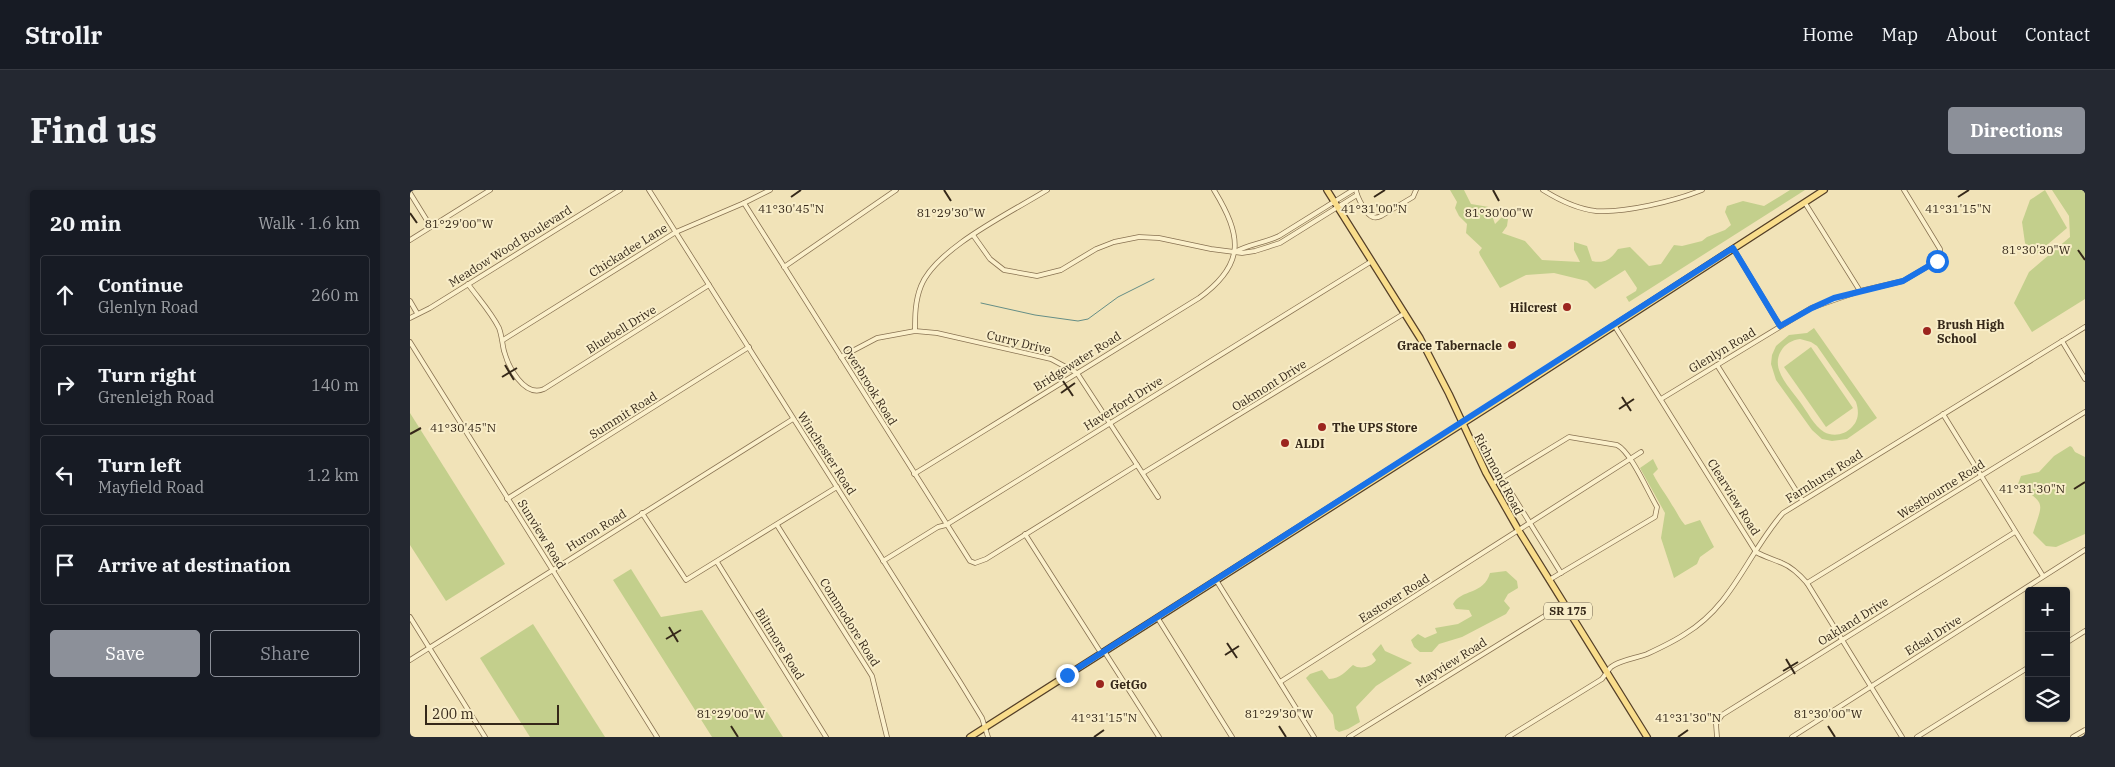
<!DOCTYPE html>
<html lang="en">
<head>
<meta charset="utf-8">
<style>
  body { margin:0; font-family:"IBM Plex Serif",serif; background:#242831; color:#f1f3f6 }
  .controls { position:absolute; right:15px; bottom:15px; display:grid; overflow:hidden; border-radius:5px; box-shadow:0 1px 4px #0004 }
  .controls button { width:45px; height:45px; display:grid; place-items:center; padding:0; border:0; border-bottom:1px solid #363941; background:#171b24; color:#f1f3f6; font:25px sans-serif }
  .scale { position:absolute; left:15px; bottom:12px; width:134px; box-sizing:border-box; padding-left:5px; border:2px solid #352819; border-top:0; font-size:14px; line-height:18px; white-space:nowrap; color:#352819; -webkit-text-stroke:4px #f8edc8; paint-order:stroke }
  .stop { position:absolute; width:15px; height:15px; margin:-11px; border:4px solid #1a73e8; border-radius:50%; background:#fff }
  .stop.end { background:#1a73e8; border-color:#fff; box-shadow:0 1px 5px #0008 }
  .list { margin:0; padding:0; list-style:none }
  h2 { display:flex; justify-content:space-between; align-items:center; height:65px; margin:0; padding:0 20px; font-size:21px }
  h2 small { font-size:16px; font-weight:400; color:#9ea1a6 }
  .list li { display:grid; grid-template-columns:32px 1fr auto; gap:15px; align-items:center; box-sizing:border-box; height:80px; margin:0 10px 10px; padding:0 10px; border:1px solid #363941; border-radius:5px }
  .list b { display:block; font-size:19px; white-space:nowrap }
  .list p { margin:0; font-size:16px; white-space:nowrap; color:#9ea1a6 }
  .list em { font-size:16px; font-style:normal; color:#9ea1a6 }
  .actions { display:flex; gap:10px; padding:15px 20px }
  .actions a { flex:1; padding:11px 0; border:1px solid #8c9099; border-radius:5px; text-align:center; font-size:18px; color:#8c9099 }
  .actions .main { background:#8c9099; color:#fff }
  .icon { flex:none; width:28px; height:28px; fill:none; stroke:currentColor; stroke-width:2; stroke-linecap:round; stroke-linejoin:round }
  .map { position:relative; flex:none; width:1675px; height:547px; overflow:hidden; border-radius:5px }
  header { display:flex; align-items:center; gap:30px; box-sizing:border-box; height:70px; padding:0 25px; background:#171b24; border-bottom:1px solid #363941 }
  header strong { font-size:24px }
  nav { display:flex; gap:28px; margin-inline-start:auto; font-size:18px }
  .intro { display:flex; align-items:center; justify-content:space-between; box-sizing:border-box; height:120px; padding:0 30px }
  h1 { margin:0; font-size:35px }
  .button { padding:12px 22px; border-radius:5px; background:#8c9099; color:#fff; font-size:18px; font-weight:700 }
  main { display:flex; gap:30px; padding:0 30px }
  aside { flex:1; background:#171b24; border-radius:5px; box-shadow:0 1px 4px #0004 }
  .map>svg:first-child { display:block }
  .green { fill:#c3cf8c; fill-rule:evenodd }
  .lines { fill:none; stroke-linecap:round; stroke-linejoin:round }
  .stream { stroke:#658e86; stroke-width:1 }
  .minor-casing { stroke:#887252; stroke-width:5.5 }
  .primary-casing { stroke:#543f28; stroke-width:8 }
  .minor { stroke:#fbf0cb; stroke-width:4 }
  .primary { stroke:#f9dd8b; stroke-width:5.5 }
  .route { stroke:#1a73e8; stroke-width:6 }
  .ticks { fill:none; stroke:#352819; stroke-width:2 }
  .poi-dot { fill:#9b251e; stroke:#f8edc8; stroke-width:2 }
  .labels { text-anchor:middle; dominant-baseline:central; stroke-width:4; stroke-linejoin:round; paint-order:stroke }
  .shield { fill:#f8edc8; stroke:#70634e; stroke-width:1 }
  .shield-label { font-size:11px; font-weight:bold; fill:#352819 }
  .street-label { font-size:12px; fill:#352819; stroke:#f8edc8 }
  .poi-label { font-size:12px; font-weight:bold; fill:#352819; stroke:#f8edc8; text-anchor:start }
  .ticks-label { font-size:12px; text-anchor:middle; fill:#352819; stroke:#f8edc8; stroke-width:4; stroke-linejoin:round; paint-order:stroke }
</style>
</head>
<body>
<header>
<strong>Strollr</strong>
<nav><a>Home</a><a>Map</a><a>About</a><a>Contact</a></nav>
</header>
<div class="intro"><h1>Find us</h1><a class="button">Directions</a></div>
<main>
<aside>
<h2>20 min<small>Walk · 1.6 km</small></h2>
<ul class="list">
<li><svg class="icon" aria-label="ahead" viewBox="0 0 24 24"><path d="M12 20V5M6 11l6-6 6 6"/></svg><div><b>Continue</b><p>Glenlyn Road</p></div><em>260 m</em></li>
<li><svg class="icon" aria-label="right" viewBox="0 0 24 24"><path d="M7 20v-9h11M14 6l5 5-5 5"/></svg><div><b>Turn right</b><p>Grenleigh Road</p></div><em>140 m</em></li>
<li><svg class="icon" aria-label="left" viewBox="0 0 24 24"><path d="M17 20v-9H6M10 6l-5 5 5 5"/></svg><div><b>Turn left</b><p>Mayfield Road</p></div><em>1.2 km</em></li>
<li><svg class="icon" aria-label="arrive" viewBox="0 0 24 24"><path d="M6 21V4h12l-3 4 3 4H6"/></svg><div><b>Arrive at destination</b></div></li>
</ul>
<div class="actions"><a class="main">Save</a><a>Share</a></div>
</aside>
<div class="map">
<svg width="1675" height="547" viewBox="0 0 1675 547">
  <rect width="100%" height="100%" fill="#f1e3b8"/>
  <!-- green -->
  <g class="green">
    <path d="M1040 0H1054L1061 14 1079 17 1085 34 1092 27 1098 29 1097 36 1092 43 1115 51 1132 70 1170 72 1164 60V52L1177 56 1182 71C1195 74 1201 69 1208 59L1220 57 1239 76 1251 74 1264 55 1272 56 1292 51 1297 47 1315 40 1321 35 1315 22 1317 16 1333 11 1354 16 1380 0H1395L1219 112 1216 107 1226 101 1227 98 1215 80 1185 99 1177 91 1144 83 1116 85 1090 98 1070 65 1069 62 1072 58 1056 43 1057 34 1049 26 1045 18 1047 12Z"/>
    <polygon points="1635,0 1657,38 1624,66 1615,53 1612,32 1620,10"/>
    <polygon points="1642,0 1675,0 1675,109 1622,142 1604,113 1619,82 1660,47 1659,26"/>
    <path d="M1404 138 1467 228 1437 249 1422 251 1412 249 1402 240 1366 190 1361 174 1362 165 1366 156 1379 145 1397 143ZM1390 149 1401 152 1407 156 1446 212C1449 221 1449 230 1442 237 1435 245 1423 247 1414 242 1404 236 1397 221 1390 212 1380 198 1360 179 1371 161 1375 154 1382 150 1390 149Z"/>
    <polygon points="1401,157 1443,218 1416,237 1374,177"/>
    <polygon points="0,223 95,374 36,411 0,355"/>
    <path d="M1660 256 1662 257 1665 262 1675 267V344L1646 357 1636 356 1623 343C1634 309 1635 316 1608 294L1611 286 1629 282 1644 266Z"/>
    <path d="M1243 269 1248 279 1243 284C1249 296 1256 304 1262 315 1267 322 1269 328 1275 335L1290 330 1304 357 1290 367 1287 374 1264 388 1251 348 1255 323 1230 278Z"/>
    <polygon points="221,379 251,427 292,420 373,547 302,547 203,390"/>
    <path d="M1096 381 1107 391 1108 398 1098 404 1094 411 1100 418 1096 424 1052 447 1029 454 1022 462H1010L1004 457 1001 450 1008 444 1015 448 1027 443 1025 438 1048 434 1062 426 1059 420 1046 419 1043 414C1051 399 1074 405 1080 383Z"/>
    <polygon points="123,434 195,547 120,547 70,468"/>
    <path d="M971 454 975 461 1002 473 966 496 946 517 950 532 938 539 929 542 925 539 923 525 896 488 900 484 912 480 919 489C931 488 935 482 943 475 950 480 962 477 966 470L962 464Z"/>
  </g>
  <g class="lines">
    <!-- stream -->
    <polyline class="stream" points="571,113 625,125 668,131 678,129 708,107 744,89"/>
    <defs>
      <g id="minor">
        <polyline points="239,0 550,492 572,528 578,547"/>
        <path d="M946 0C947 7 956 25 963 27 966 28 969 27 971 26L1003 7 1006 0"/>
        <path d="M1133 0C1149 10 1167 19 1186 21 1215 23 1265 11 1292 0"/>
        <polyline points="0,3 21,37"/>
        <polyline points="334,13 560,371 565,373 576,369 727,275"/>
        <polyline points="1395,13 1450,101"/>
        <polyline points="563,45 580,69 594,80 627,86 651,80 686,59 704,52 729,47 749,48 801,59 832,63 845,61 870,53 947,5"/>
        <polyline points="0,50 80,0"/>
        <polyline points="1323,58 1370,136"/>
        <path d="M825 62C839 54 855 53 869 46L943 0"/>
        <polyline points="374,77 486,0"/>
        <path d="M58 94C68 108 81 122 89 138 92 146 92 153 94 161 98 176 114 208 134 199L299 95"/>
        <polyline points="0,111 7,123"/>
        <polyline points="0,128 20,118 210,0"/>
        <path d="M1204 135 1346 362C1355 367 1363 369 1372 373 1382 377 1390 385 1397 393L1492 547"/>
        <path d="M505 141C505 126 505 111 511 96 526 58 602 22 637 0"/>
        <polyline points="93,150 266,42 334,13 360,0"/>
        <polyline points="1652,151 1675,189"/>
        <polyline points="0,152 247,547"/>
        <polyline points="431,167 467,148 505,141 527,143 641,169 667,183 748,307"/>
        <polyline points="1307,175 1392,310"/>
        <polyline points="1251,209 1401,118 1450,101 1493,91 1527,71 1530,65 1530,59 1494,0"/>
        <polyline points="1533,224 1633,386"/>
        <polyline points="733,283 995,123"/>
        <path d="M504 284 789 108C836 74 832 46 804 0"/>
        <polyline points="1092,288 1151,383"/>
        <path d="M1082 294 1159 247 1207 255C1221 262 1238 302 1247 317L1245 327 1139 390"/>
        <polyline points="97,309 339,157"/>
        <polyline points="232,323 276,390 427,297"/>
        <polyline points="367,335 462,486 477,547"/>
        <polyline points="615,344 691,463"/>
        <polyline points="473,371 528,337 536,335 962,71"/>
        <polyline points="307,372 416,547"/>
        <polyline points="806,390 904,547"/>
        <polyline points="1397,393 1675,222"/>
        <polyline points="0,427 75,547"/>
        <polyline points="747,427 822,547"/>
        <polyline points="1656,453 1675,441"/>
        <polyline points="694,461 749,547"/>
        <polyline points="0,470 383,229"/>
        <polyline points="870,492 1231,262"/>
        <polyline points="939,547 1154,414"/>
        <path d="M1098 547 1192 489C1195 485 1198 480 1201 477 1210 470 1227 468 1237 464 1250 458 1263 452 1275 444 1324 414 1337 364 1373 323L1675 137"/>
        <polyline points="1307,547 1306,534 1312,525 1605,342"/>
        <polyline points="1382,547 1675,360"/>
        <polyline points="1507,547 1619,477"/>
        <polyline points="1663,547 1675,540"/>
      </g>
      <g id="primary">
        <polyline points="917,0 1010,148 1039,204 1076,283 1109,341 1237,547"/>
        <polyline points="560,547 1099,204 1414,0"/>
      </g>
    </defs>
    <!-- minor casing -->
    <use href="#minor" class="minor-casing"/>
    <!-- primary casing -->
    <use href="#primary" class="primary-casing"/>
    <!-- minor -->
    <use href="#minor" class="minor"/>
    <!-- primary -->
    <use href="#primary" class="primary"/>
  </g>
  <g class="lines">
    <!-- route -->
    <polyline class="route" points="657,485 1323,58 1370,136 1402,118 1424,108 1493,91 1527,71"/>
  </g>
  <!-- ticks -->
  <path class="ticks" d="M534 0 541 11M1083 0 1089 11M381 7 391 0M964 7 975 0M1548 7 1559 0M0 23 7 33M1668 60 1675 70M95 175 104 190M92 187 107 178M653 191 663 206M651 203 665 193M1212 207 1221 221M1209 219 1224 209M0 244 11 238M1664 299 1675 292M259 437 268 452M256 449 271 440M817 453 827 468M815 465 829 456M1376 469 1385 484M1373 481 1388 472M321 536 328 547M869 536 876 547M1418 536 1425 547M684 547 694 540M1268 547 1278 540"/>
  <!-- markers -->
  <g class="poi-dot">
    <circle cx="1157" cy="117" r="5"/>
    <circle cx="1517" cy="141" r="5"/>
    <circle cx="1102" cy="155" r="5"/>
    <circle cx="912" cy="237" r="5"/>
    <circle cx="875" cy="253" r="5"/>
    <circle cx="690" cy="494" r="5"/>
  </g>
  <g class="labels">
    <!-- shield labels -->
    <rect class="shield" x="1134" y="412.5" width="48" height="17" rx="4"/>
    <g class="shield-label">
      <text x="1158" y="421">SR 175</text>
    </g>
    <!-- street labels -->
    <g class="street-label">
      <text transform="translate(100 56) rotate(-32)">Meadow Wood Boulevard</text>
      <text transform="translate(218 60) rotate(-32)">Chickadee Lane</text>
      <text transform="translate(211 139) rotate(-32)">Bluebell Drive</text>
      <text transform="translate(609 152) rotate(14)">Curry Drive</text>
      <text transform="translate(1312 160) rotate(-31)">Glenlyn Road</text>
      <text transform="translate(667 171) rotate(-32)">Bridgewater Road</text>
      <text transform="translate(460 195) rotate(58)">Overbrook Road</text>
      <text transform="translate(859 195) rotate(-32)">Oakmont Drive</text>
      <text transform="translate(713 213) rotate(-32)">Haverford Drive</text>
      <text transform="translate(213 225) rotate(-32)">Summit Road</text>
      <text transform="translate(417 263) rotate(57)">Winchester Road</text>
      <text transform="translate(1089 284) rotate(62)">Richmond Road</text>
      <text transform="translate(1414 286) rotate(-32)">Farnhurst Road</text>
      <text transform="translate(1531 299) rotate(-32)">Westbourne Road</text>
      <text transform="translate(1324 307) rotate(58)">Clearview Road</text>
      <text transform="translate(186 340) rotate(-32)">Huron Road</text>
      <text transform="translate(132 344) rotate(58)">Sunview Road</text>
      <text transform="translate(984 408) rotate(-32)">Eastover Road</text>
      <text transform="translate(1443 431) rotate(-32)">Oakland Drive</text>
      <text transform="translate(440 432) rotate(58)">Commodore Road</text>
      <text transform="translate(1523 445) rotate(-32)">Edsal Drive</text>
      <text transform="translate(370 454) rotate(58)">Biltmore Road</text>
      <text transform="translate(1041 472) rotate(-32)">Mayview Road</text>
    </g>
    <!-- poi labels -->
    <g class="poi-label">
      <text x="1147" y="117" text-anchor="end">Hilcrest</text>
      <text x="1527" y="134">Brush High<tspan x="1527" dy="14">School</tspan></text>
      <text x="1092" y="155" text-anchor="end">Grace Tabernacle</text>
      <text x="922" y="237">The UPS Store</text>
      <text x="885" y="253">ALDI</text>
      <text x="700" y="494">GetGo</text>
    </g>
  </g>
  <g class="ticks-label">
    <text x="381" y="23">41°30'45"N</text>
    <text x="964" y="23">41°31'00"N</text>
    <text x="1548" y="23">41°31'15"N</text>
    <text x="541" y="27">81°29'30"W</text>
    <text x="1089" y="27">81°30'00"W</text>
    <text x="49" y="38">81°29'00"W</text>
    <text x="1626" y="64">81°30'30"W</text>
    <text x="53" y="242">41°30'45"N</text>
    <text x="1622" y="303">41°31'30"N</text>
    <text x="321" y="528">81°29'00"W</text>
    <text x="869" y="528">81°29'30"W</text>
    <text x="1418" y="528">81°30'00"W</text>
    <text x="694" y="532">41°31'15"N</text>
    <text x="1278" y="532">41°31'30"N</text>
  </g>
</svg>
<div class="controls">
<button>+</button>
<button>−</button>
<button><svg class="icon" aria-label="layers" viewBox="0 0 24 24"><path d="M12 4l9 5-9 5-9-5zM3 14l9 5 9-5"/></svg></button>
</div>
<div class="scale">200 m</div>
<div class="stop" style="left:1527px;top:71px"></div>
<div class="stop end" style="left:657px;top:485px"></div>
</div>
</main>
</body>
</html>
